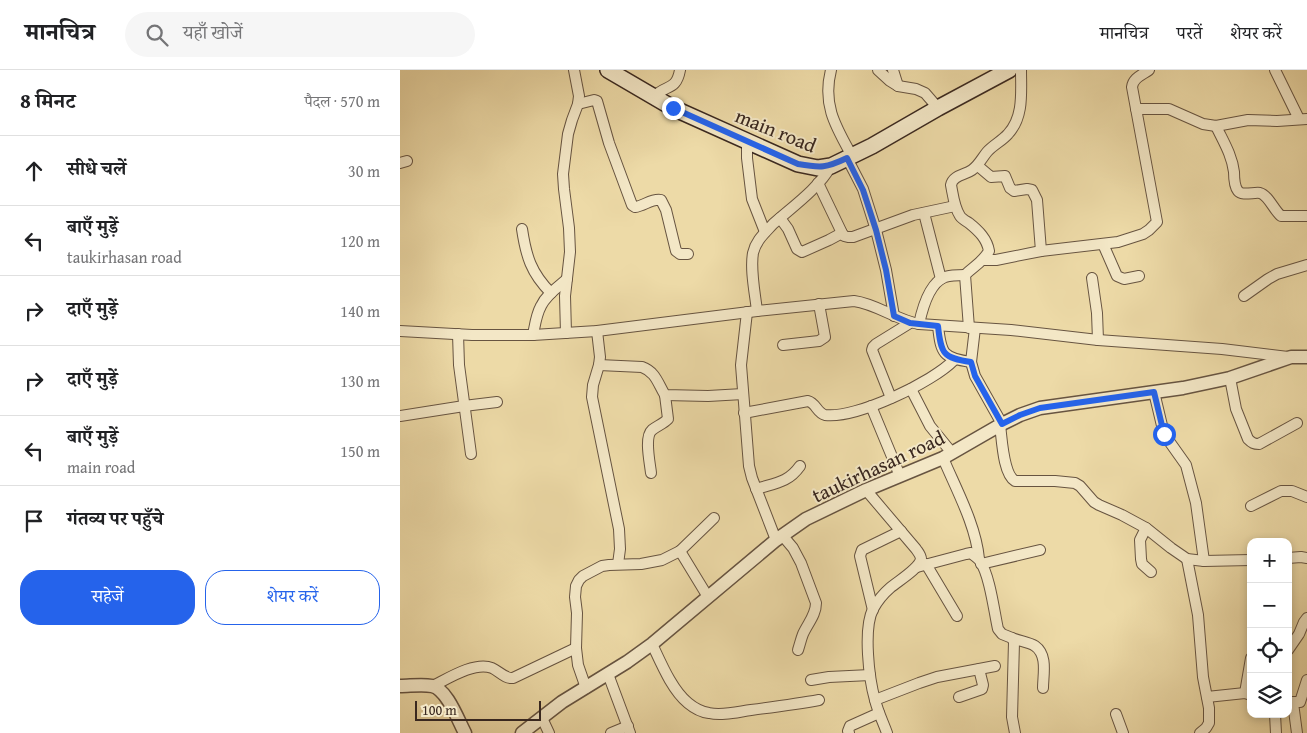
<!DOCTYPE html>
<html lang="hi">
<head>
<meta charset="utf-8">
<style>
  body { margin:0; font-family:"Gentium Book Plus","Noto Serif Devanagari",serif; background:#f6f6f6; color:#202124 }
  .controls { position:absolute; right:15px; bottom:15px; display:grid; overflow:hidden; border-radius:10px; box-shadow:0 2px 8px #0003 }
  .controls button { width:45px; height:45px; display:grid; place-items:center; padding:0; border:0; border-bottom:1px solid #e0e0e0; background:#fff; color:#202124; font:25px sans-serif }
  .scale { position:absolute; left:15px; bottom:12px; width:126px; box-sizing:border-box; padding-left:5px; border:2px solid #3a281f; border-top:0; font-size:14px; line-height:18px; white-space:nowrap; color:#3a281f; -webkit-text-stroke:4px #f3e7c6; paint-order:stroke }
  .stop { position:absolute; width:15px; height:15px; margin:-11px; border:4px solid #2563eb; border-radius:50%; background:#fff }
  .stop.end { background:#2563eb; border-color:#fff; box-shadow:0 1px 5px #0008 }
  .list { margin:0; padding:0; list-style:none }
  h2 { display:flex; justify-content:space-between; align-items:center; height:65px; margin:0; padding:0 20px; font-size:21px }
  h2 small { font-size:16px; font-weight:400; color:#757577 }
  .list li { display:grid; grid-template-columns:32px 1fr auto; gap:15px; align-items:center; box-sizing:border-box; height:70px; padding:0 20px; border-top:1px solid #e0e0e0 }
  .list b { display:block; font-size:19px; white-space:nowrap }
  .list p { margin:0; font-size:16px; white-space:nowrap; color:#757577 }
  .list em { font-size:16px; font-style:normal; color:#757577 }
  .actions { display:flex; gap:10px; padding:15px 20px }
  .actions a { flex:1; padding:11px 0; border:1px solid #2563eb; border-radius:20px; text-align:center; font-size:18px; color:#2563eb }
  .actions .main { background:#2563eb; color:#fff }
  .icon { flex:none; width:28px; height:28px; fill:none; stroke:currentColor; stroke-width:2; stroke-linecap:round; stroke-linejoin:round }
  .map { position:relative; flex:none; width:907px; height:663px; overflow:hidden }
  header { display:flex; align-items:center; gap:30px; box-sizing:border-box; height:70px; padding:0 25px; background:#fff; border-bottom:1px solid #e0e0e0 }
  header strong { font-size:24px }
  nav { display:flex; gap:28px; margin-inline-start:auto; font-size:18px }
  .search { width:350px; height:45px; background:#f6f6f6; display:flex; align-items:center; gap:12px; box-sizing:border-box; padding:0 18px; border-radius:28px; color:#757577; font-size:19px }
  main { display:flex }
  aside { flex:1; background:#fff }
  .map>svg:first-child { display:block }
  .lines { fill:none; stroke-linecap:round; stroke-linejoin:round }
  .minor-casing { stroke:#675441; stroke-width:12 }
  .tertiary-casing { stroke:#675441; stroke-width:15 }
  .secondary-casing { stroke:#3a281f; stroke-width:18 }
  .minor { stroke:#f3e7c6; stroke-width:10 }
  .tertiary { stroke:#f3e7c6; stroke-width:12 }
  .secondary { stroke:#f3e7c6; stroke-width:15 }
  .route { stroke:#2563eb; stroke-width:6 }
  .labels { text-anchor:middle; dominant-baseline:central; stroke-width:4; stroke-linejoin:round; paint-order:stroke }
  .street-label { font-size:20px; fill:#3a281f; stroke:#f3e7c6 }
</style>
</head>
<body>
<header>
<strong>मानचित्र</strong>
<div class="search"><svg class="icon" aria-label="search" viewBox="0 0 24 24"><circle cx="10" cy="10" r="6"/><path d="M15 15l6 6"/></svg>यहाँ खोजें</div>
<nav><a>मानचित्र</a><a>परतें</a><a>शेयर करें</a></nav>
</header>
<main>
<aside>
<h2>8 मिनट<small>पैदल · 570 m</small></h2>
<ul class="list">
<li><svg class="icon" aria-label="ahead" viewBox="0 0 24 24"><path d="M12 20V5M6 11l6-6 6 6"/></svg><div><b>सीधे चलें</b></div><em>30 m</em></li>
<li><svg class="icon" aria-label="left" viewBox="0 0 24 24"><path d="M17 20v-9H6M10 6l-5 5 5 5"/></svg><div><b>बाएँ मुड़ें</b><p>taukirhasan road</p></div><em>120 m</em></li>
<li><svg class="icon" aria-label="right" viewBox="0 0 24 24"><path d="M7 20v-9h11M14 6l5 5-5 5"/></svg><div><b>दाएँ मुड़ें</b></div><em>140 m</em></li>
<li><svg class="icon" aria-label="right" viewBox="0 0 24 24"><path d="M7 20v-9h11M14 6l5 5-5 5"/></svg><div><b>दाएँ मुड़ें</b></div><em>130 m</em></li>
<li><svg class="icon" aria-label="left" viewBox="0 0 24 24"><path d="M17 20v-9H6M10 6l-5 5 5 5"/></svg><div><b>बाएँ मुड़ें</b><p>main road</p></div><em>150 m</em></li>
<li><svg class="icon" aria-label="arrive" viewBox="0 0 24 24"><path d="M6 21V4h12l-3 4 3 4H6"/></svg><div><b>गंतव्य पर पहुँचे</b></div></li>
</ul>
<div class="actions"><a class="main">सहेजें</a><a>शेयर करें</a></div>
</aside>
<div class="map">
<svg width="907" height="663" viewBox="0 0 907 663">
  <rect width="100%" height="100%" fill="#eddaa7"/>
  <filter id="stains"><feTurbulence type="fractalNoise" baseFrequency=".004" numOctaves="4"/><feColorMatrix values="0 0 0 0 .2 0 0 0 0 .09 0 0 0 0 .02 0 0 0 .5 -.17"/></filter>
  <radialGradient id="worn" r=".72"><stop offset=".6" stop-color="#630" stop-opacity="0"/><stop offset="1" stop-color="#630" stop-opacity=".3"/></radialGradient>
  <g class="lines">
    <defs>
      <g id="minor">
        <path d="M431 0C422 35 436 57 452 86"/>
        <polyline points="478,0 490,11 498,16 516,19 525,23 538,38"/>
        <polyline points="493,0 498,16"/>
        <polyline points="875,0 899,49"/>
        <path d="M254 27C265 14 276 22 280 0"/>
        <path d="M178 34 194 30 197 31 209 73 232 135 235 137C244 136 252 128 261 130L266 140 276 181 280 184H288"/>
        <polyline points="736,39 769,39 803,54 816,56 848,50 877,51 907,49"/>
        <path d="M816 56C823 71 832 85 834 102 834 108 834 116 838 121 842 126 854 122 860 123 868 125 874 140 881 146H907"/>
        <polyline points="347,71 347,88 352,129 365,162"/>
        <polyline points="447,88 463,119 476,160 486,200 494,246"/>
        <polyline points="0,93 7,91"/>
        <polyline points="578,96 591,107 605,106 610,118 614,121 627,119 632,120 637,130 641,181"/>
        <polyline points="418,113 442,163 444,166 448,167 453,167 513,145 555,136"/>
        <polyline points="524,143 541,209"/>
        <polyline points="380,148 388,159 397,179 402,182 429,170 442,163"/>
        <path d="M122 159C126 186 131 203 151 223"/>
        <polyline points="703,174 717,206 724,209 739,206"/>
        <path d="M584 190H596L641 181 718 172 743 164 749 160 757 152 732 17C733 8 742 5 749 0"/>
        <polyline points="692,208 697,243 698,270"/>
        <polyline points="844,226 868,209 877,204 907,195"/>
        <path d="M357 241C355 223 350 200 353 183 356 170 365 163 373 154 392 137 418 119 431 96"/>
        <polyline points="347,242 341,295 349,396 352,408 376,470"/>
        <path d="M519 254C522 240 529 213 545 207 551 205 558 205 565 205"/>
        <path d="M538 256C541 284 543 288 571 292"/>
        <path d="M569 258 565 205C574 196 582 193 589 181 587 169 579 161 569 153 566 151 562 149 560 146 554 137 553 125 551 115 553 105 565 105 572 100 579 95 582 88 587 82 593 75 602 71 608 64 624 47 621 22 621 0"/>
        <polyline points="575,258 571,292 575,306 602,354"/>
        <path d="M0 261 72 265H133L197 261 357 241 454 231C477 234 496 250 519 254L611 260 698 270 822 279 888 287"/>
        <polyline points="197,261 200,287 199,295 193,315 192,327 219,459 220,479 218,494"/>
        <polyline points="166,263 165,226 170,182 169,158 164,119 163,104 168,64 172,50 178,34 179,26 174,0"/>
        <polyline points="58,264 59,295 71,384"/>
        <path d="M133 265C135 255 136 245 141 236 146 225 158 217 167 209"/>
        <polyline points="383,275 419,271 425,267 419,234"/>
        <path d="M199 295 242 297C256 302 258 314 265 325L308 326 343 324"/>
        <path d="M830 308 836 339 848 369C852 373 854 374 859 374L897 353"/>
        <polyline points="511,319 530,356 552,383"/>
        <polyline points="754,322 764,364 786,395 796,433 804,491"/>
        <polyline points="491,328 472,280 473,277 476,274 510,253"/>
        <polyline points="471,336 500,406"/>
        <path d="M344 343 408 331C416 333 417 343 425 345 456 349 533 312 554 290"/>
        <polyline points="0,346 64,336 97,332"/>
        <path d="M600 355C602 369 603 404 615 411H655L675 413 680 416 694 432 699 435 722 445 746 458 771 478 787 489 804 491 851 490"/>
        <path d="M543 388C556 419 576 455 579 489"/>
        <path d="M251 403C250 393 244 367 252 360 257 356 263 354 268 349L265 325"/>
        <path d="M356 419C375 413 388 413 400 396"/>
        <path d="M466 420 516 479C518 482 521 485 521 489 519 499 498 511 490 518 483 524 478 530 473 539 463 559 469 609 475 630 478 642 483 652 487 663"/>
        <polyline points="851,436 881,421 892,421 907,427"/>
        <polyline points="746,458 740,470 741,489 742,494 751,502"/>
        <path d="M382 465 393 478 401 493 416 533C416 545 408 553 403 564 401 569 400 574 398 580"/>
        <polyline points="280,481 308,527"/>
        <polyline points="888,488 901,487 907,488"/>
        <polyline points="787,489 798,545 803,607 809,638 809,653 806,658 800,663"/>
        <polyline points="526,494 557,546"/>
        <polyline points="581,494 640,480"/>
        <path d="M517 497 566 484 571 483C574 486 578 488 580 491 590 506 594 541 598 559L602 564 612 568 614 572 612 647 615 663"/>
        <polyline points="473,540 460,486 462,480 501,461"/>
        <path d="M612 568C619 571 629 572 635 576 648 585 643 605 643 618"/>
        <path d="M252 574C261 593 272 620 288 633 294 638 301 642 309 643 322 646 337 642 351 640 374 637 397 634 419 630"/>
        <polyline points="888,580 899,564 904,552 907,548"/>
        <polyline points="208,604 230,663"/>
        <polyline points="411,610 429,607 470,605"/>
        <path d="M33 616C47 609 75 591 92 598 99 601 105 609 113 608L176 578"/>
        <polyline points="186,618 178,595 176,578 177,543 175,527 176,516 179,510 183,506 202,496 209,495 241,494 262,490 280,481 314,448"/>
        <polyline points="845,623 851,588"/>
        <polyline points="559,627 582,619 583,615 579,599"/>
        <polyline points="807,627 845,623 851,625"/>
        <polyline points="475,630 519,613 537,607 595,596"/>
        <polyline points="888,632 900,632 907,610"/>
        <polyline points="893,633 897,663"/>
        <polyline points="716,644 723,663"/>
        <polyline points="875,644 876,663"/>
        <polyline points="142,648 149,663"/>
        <polyline points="211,663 228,656"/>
        <polyline points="449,663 448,661 450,656 479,643"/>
      </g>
      <g id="tertiary">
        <path d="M0 616C10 616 22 614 32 616 47 619 58 650 65 663"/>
        <polyline points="122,663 162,632 227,592 252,574 376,470 406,449 466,420 543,388 602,354 620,345 640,338 783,318 830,308 891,287 907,287"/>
      </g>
      <polyline id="secondary" points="208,0 273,38 398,94 418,98 431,96 472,76 538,38 609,0"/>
    </defs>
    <!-- minor casing -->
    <use href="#minor" class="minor-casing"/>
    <!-- tertiary casing -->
    <use href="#tertiary" class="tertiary-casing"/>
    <!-- secondary casing -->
    <use href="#secondary" class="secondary-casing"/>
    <!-- minor -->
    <use href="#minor" class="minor"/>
    <!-- tertiary -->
    <use href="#tertiary" class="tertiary"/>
    <!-- secondary -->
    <use href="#secondary" class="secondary"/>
  </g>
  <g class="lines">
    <!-- route -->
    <path class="route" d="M273 38 398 94C421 98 426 98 447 88L463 120 476 160 486 200 494 246 510 253 538 256C541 284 543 288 571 292L575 306 602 354 620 345 640 338 754 322 764 364"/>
  </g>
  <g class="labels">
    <!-- street labels -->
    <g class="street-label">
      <text transform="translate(376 60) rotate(22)">main road</text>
      <text transform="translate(478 396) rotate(-25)">taukirhasan road</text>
    </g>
  </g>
  <rect width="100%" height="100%" filter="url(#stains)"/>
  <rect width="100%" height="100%" fill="url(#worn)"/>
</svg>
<div class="controls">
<button>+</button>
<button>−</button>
<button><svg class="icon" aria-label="locate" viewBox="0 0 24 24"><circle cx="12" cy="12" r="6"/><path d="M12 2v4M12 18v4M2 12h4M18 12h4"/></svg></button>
<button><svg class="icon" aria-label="layers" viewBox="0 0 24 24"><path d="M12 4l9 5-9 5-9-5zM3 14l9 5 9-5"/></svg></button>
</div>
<div class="scale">100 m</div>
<div class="stop" style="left:764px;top:364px"></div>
<div class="stop end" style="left:273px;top:38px"></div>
</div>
</main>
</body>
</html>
